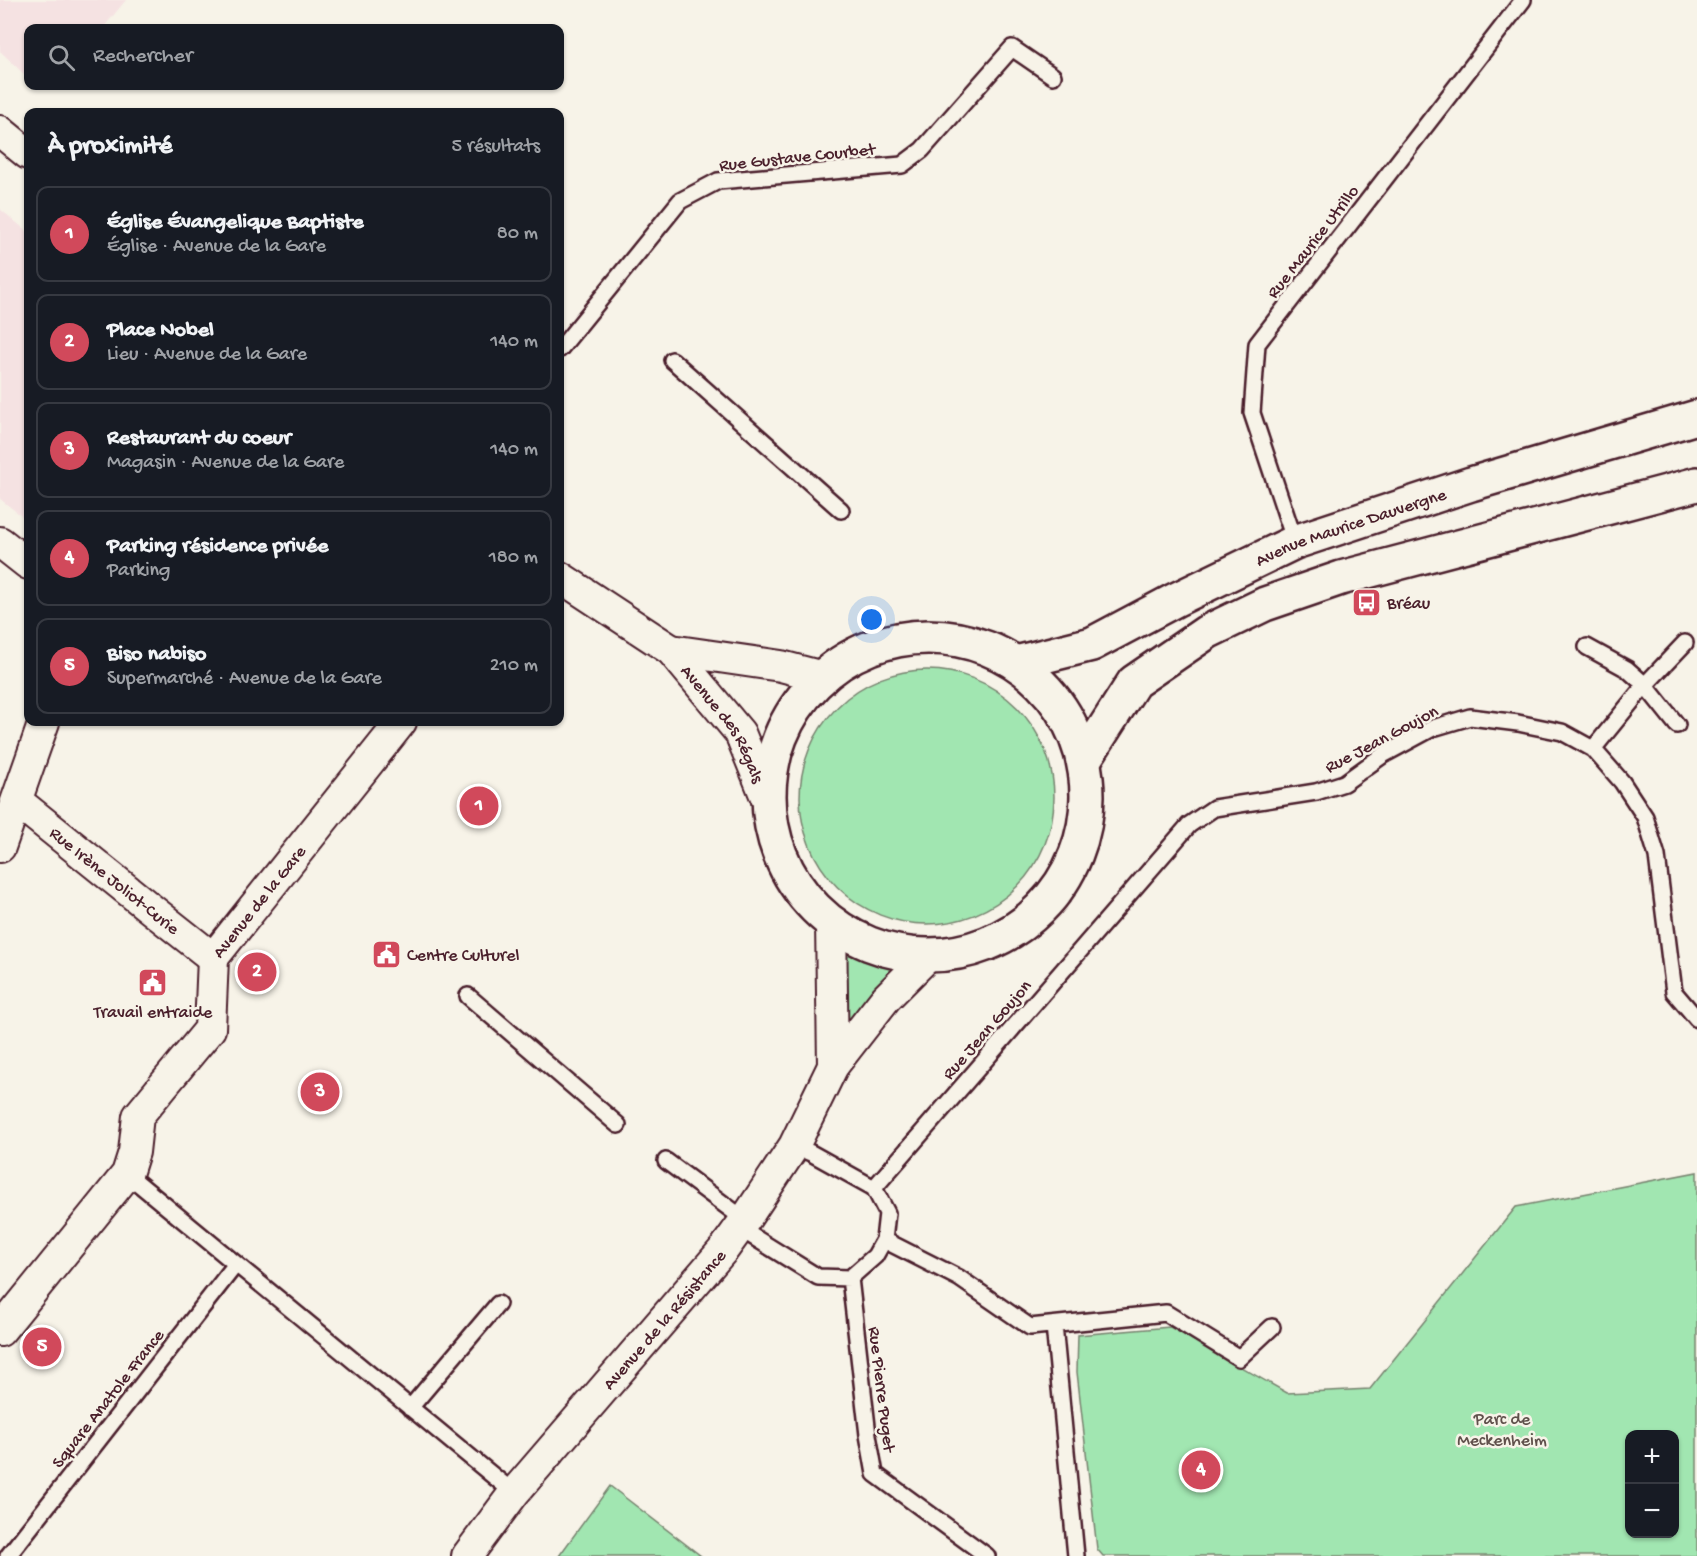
<!DOCTYPE html>
<html lang="fr">
<head>
<meta charset="utf-8">
<style>
	body { margin:0; font-family:"Gochi Hand",sans-serif; background:#20242c; color:#f1f3f6 }
	.controls { position:absolute; right:18px; bottom:18px; display:grid; overflow:hidden; border-radius:12px; box-shadow:0 2px 4px #0004 }
	.controls button { width:54px; height:54px; display:grid; place-items:center; padding:0; border:0; border-bottom:2px solid #363941; background:#171b24; color:#f1f3f6; font:30px sans-serif }
	.you { position:absolute; left:872px; top:620px; width:21px; height:21px; margin:-15px; border:4px solid #fff; border-radius:50%; background:#1a73e8; box-shadow:0 0 0 9px #1a73e833 }
	.badge { display:grid; place-items:center; width:39px; height:39px; border-radius:50%; background:#d1495b; color:#fff; font-size:20px; font-weight:700 }
	.pin { position:absolute; translate:-50% -50%; border:3px solid #fff; box-shadow:0 2px 6px #0006 }
	.list { margin:0; padding:0; list-style:none }
	h2 { display:flex; justify-content:space-between; align-items:center; height:78px; margin:0; padding:0 24px; font-size:26px }
	h2 small { font-size:20px; font-weight:400; color:#9ea1a6 }
	.list li { display:grid; grid-template-columns:39px 1fr auto; gap:18px; align-items:center; box-sizing:border-box; height:96px; margin:0 12px 12px; padding:0 12px; border:2px solid #363941; border-radius:12px }
	.list b { display:block; font-size:22px; white-space:nowrap }
	.list p { margin:0; font-size:20px; white-space:nowrap; color:#9ea1a6 }
	.list em { font-size:20px; font-style:normal; color:#9ea1a6 }
	.icon { flex:none; width:33px; height:33px; fill:none; stroke:currentColor; stroke-width:2; stroke-linecap:round; stroke-linejoin:round }
	.map { position:relative; flex:none; width:1697px; height:1556px; overflow:hidden }
	.search { position:absolute; background:#171b24; box-shadow:0 2px 4px #0004; left:24px; top:24px; width:540px; height:66px; display:flex; align-items:center; gap:15px; box-sizing:border-box; padding:0 21px; border-radius:12px; color:#9ea1a6; font-size:22px }
	.panel { position:absolute; background:#171b24; box-shadow:0 2px 4px #0004; left:24px; top:108px; width:540px; height:618px; border-radius:12px }
	.map>svg:first-child { display:block }
</style>
</head>
<body>
<div class="map">
<svg width="1697" height="1556" viewBox="0 0 1697 1556">
	<rect width="100%" height="100%" fill="#f7f3e8"/>
	<filter id="ink" filterUnits="userSpaceOnUse"><feTurbulence type="fractalNoise" baseFrequency=".0167" numOctaves="2"/><feDisplacementMap in="SourceGraphic" scale="12" xChannelSelector="R" yChannelSelector="G"/><feConvolveMatrix kernelMatrix="1 2 1 2 8 2 1 2 1" color-interpolation-filters="sRGB"/></filter>
	<g filter="url(#ink)">
		<path fill="#f5e2e2" d="M0 0H126L103 28H28V78L0 51Z
			M0 209 28 232V521L0 499Z"/>
		<path fill="#a1e6b1" stroke="#76826e" stroke-width="1.5" fill-rule="evenodd" d="M800 797a127 127 0 1 1 254 0a127 127 0 1 1-254 0Z
			M839 947 901 968 840 1043Z
			M1697 1172V1556H1103L1097 1549 1077 1372 1078 1335 1170 1327 1287 1393 1370 1389 1516 1207ZM1630 1434H1674V1534H1630Z
			M610 1486 701 1556H559Z"/>
		<g fill="none" stroke-linecap="round" stroke-linejoin="round">
			<defs>
				<path id="service" d="M560 349 680 201 718 181 902 165 922 150 1012 48 1053 76
					M672 360 841 510
					M1295 542 1252 413 1257 344 1523 0
					M1587 647 1627 669 1645 685 1677 725
					M1593 749 1645 685 1685 643
					M468 996 618 1125
					M666 1161 745 1220
					M127 1174 514 1493
					M874 1188 1189 825 1214 808 1316 792 1344 783 1383 755 1433 728 1470 717 1518 723 1562 732 1593 749 1622 782 1645 817 1657 856 1674 992 1697 1019
					M739 1228 818 1277 850 1278 875 1256 884 1240 887 1213 874 1188 811 1153 794 1146
					M884 1240 959 1278 1030 1327 1166 1313 1239 1358 1272 1327
					M850 1278 868 1435 875 1474 987 1556
					M1054 1325 1076 1556
					M410 1408 498 1304
					M8 1556 236 1264"/>
				<g id="minor">
					<path d="M0 131 28 154"/>
					<path d="M0 542 28 564"/>
					<path id="s1" d="M560 577 671 650 740 733 768 802"/>
					<path d="M671 650 781 666 823 677"/>
					<path id="s2" d="M17 801 151 909 213 958"/>
					<path d="M0 847 44 722"/>
					<path d="M831 922 833 1066"/>
					<path id="s3" d="M0 1331 127 1174 134 1152 138 1116 210 1029 213 958 401 722"/>
					<path id="s4" d="M467 1556 514 1493 724 1249 745 1220 794 1146 833 1066 886 998 927 957"/>
				</g>
				<g id="tertiary">
					<circle cx="928" cy="796" r="159"/>
					<path id="s5" d="M1016 663 1092 644 1175 600 1295 542 1471 484 1697 417"/>
					<path d="M1084 760 1134 682 1207 632 1265 604 1341 578 1697 484"/>
				</g>
			</defs>
			<use href="#service" stroke="#4a1f2b" stroke-width="20"/>
			<use href="#minor" stroke="#4a1f2b" stroke-width="34"/>
			<use href="#tertiary" stroke="#4a1f2b" stroke-width="38"/>
			<use href="#service" stroke="#f7f3e8" stroke-width="15"/>
			<use href="#minor" stroke="#f7f3e8" stroke-width="30"/>
			<use href="#tertiary" stroke="#f7f3e8" stroke-width="33"/>
		</g>
	</g>
	<defs>
		<symbol id="bus-square" viewBox="-11 -11 22 22"><rect x="-9" y="-9" width="18" height="18" rx="4" fill="#d1495b" stroke="#f7f3e8"/><path d="M-5-6H5V4H4V6H2V4H-2V6H-4V4H-5ZM-3.5-4V0h7V-4ZM-3.5 1.2v1.5H-2V1.2ZM2 1.2v1.5H3.5V1.2Z" fill="#fff"/></symbol>
		<symbol id="civic-square" viewBox="-11 -11 22 22"><rect x="-9" y="-9" width="18" height="18" rx="4" fill="#d1495b" stroke="#f7f3e8"/><path d="M-.6-6.5H3V-4.5H.6V-3L4-1V1h2V6H-6V1h2V-1L-.6-3ZM-1.2 2.5V6h2.4V2.5Z" fill="#fff"/></symbol>
	</defs>
	<g fill-rule="evenodd">
		<use href="#bus-square" x="1350" y="586" width="33" height="33"/>
		<use href="#civic-square" x="370" y="938" width="33" height="33"/>
		<use href="#civic-square" x="136" y="966" width="33" height="33"/>
	</g>
	<g text-anchor="middle" stroke-width="5" stroke-linejoin="round" paint-order="stroke">
		<g font-size="18" fill="#4a1f2b" stroke="#f7f3e8">
			<text transform="translate(797 156) rotate(-6)" y="6">Rue Gustave Courbet</text>
			<text transform="translate(1312 241) rotate(-52)" y="6">Rue Maurice Utrillo</text>
			<text dy="6" stroke="none"><textPath href="#s5" startOffset="363">Avenue Maurice Dauvergne</textPath></text>
			<text dy="6" stroke="none"><textPath href="#s1" startOffset="224">Avenue des Régals</textPath></text>
			<text transform="translate(1381 738) rotate(-28)" y="6">Rue Jean Goujon</text>
			<text dy="6" stroke="none"><textPath href="#s2" startOffset="126">Rue Irène Joliot-Curie</textPath></text>
			<text dy="6" stroke="none"><textPath href="#s3" startOffset="518">Avenue de la Gare</textPath></text>
			<text transform="translate(986 1029) rotate(-49)" y="6">Rue Jean Goujon</text>
			<text dy="6" stroke="none"><textPath href="#s4" startOffset="308">Avenue de la Résistance</textPath></text>
			<text transform="translate(883 1389) rotate(83)" y="6">Rue Pierre Puget</text>
			<text transform="translate(107 1398) rotate(-52)" y="6">Square Anatole France</text>
		</g>
		<g font-size="18" fill="#4a1f2b" stroke="#f7f3e8" text-anchor="start">
			<text x="1387" y="608">Bréau</text>
			<text x="407" y="960">Centre Culturel</text>
			<text x="153" y="1017" text-anchor="middle">Travail entraide</text>
		</g>
		<g font-size="18" fill="#60514c" stroke="#f7f3e8">
			<text x="1502" y="1424">Parc de<tspan x="1502" dy="21">Meckenheim</tspan></text>
		</g>
	</g>
</svg>
<div class="controls">
<button>+</button>
<button>−</button>
</div>
<div class="you"></div>
<div class="pin badge" style="left:479px;top:806px">1</div>
<div class="pin badge" style="left:257px;top:972px">2</div>
<div class="pin badge" style="left:320px;top:1092px">3</div>
<div class="pin badge" style="left:1201px;top:1470px">4</div>
<div class="pin badge" style="left:42px;top:1347px">5</div>
<div class="search"><svg class="icon" aria-label="search" viewBox="0 0 24 24"><circle cx="10" cy="10" r="6"/><path d="M15 15l6 6"/></svg>Rechercher</div>
<section class="panel">
<h2>À proximité<small>5 résultats</small></h2>
<ul class="list">
<li><span class="badge">1</span><div><b>Église Évangelique Baptiste</b><p>Église · Avenue de la Gare</p></div><em>80 m</em></li>
<li><span class="badge">2</span><div><b>Place Nobel</b><p>Lieu · Avenue de la Gare</p></div><em>140 m</em></li>
<li><span class="badge">3</span><div><b>Restaurant du coeur</b><p>Magasin · Avenue de la Gare</p></div><em>140 m</em></li>
<li><span class="badge">4</span><div><b>Parking résidence privée</b><p>Parking</p></div><em>180 m</em></li>
<li><span class="badge">5</span><div><b>Biso nabiso</b><p>Supermarché · Avenue de la Gare</p></div><em>210 m</em></li>
</ul>
</section>
</div>
</body>
</html>
